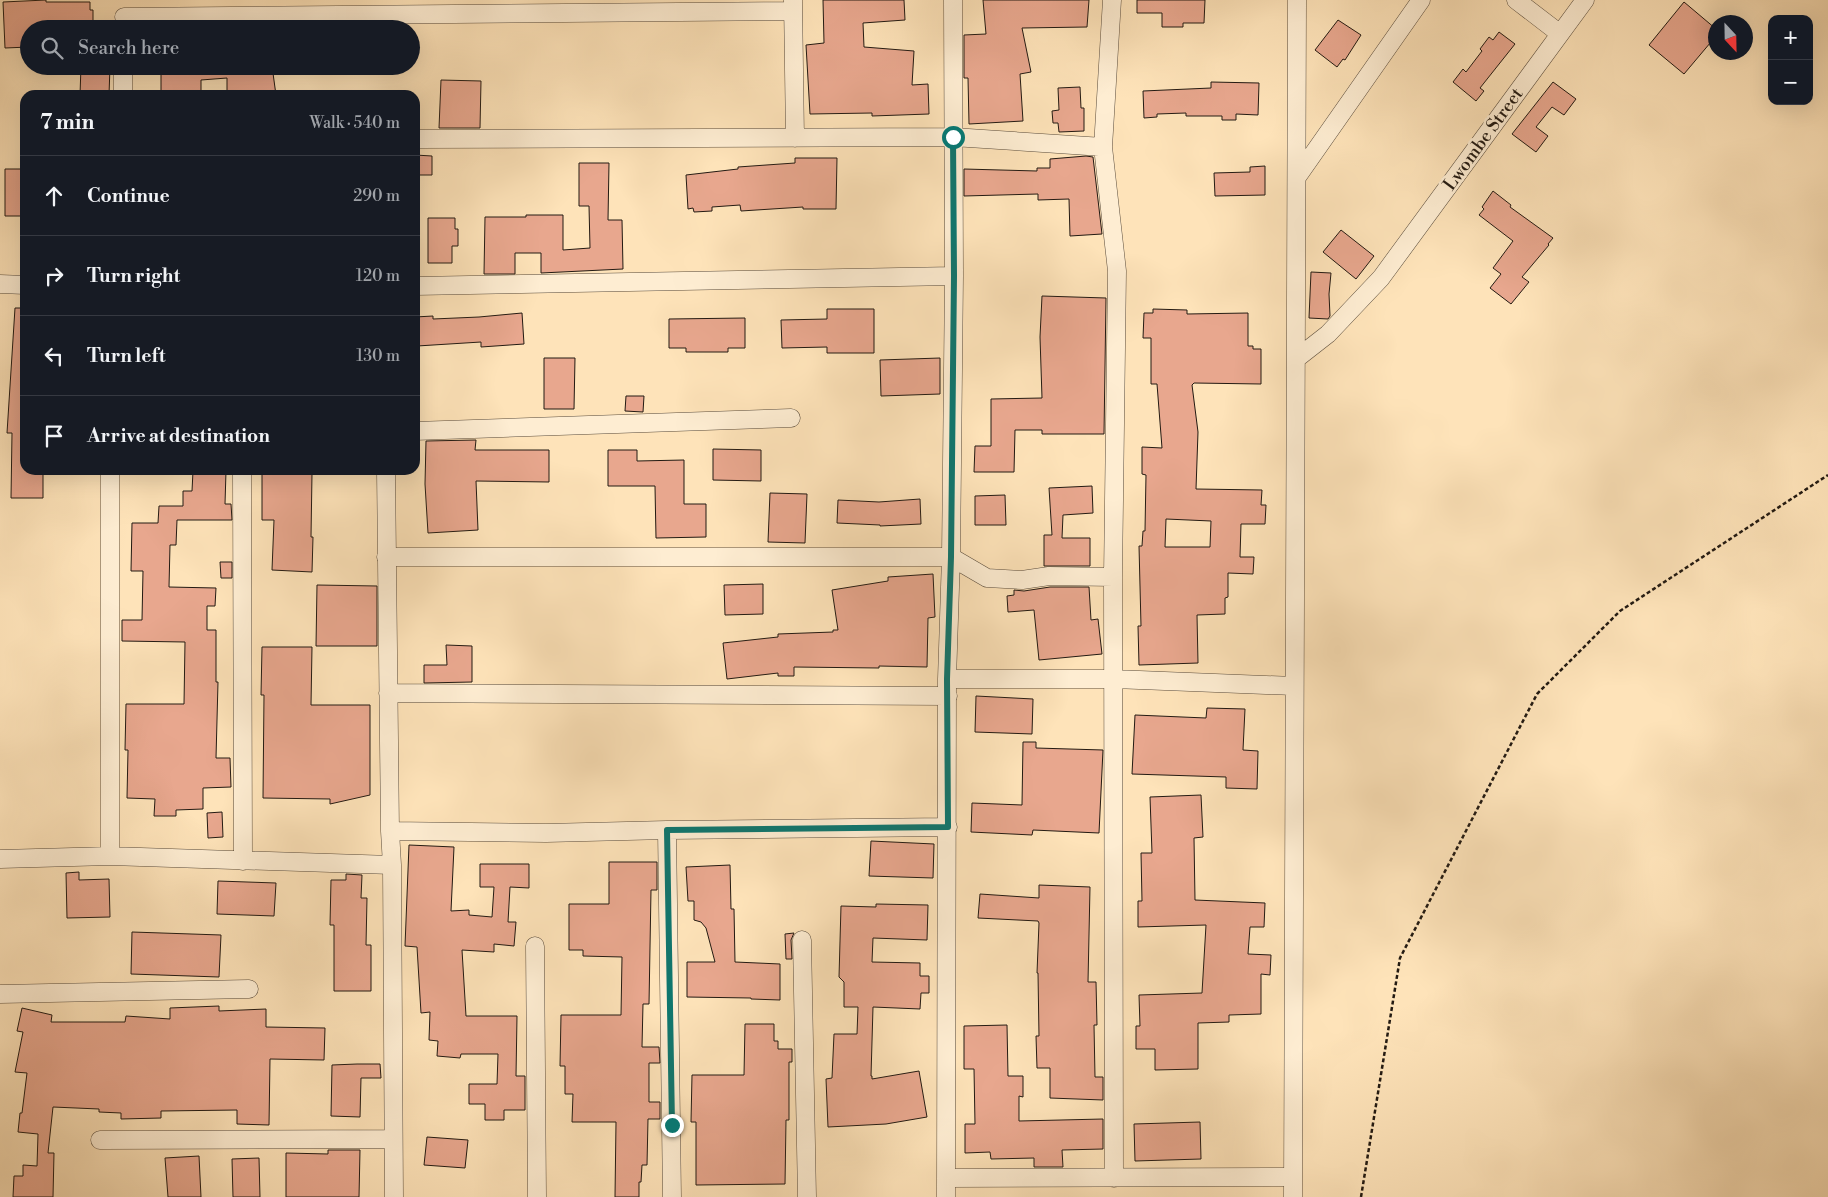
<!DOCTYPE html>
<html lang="en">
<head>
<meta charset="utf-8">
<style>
	body { margin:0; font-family:"Libre Bodoni",serif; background:#20242c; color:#f1f3f6 }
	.controls { position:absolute; right:15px; top:15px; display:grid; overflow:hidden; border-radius:10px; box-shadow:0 5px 20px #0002 }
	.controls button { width:45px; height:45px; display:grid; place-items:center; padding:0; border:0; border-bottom:1px solid #363941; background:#171b24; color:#f1f3f6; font:25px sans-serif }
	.compass { position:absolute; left:1708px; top:15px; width:45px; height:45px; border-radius:50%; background:#171b24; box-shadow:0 5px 20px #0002; rotate:158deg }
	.stop { position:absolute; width:15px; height:15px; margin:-11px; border:4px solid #0f766e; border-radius:50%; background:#fff }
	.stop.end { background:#0f766e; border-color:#fff; box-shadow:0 1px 5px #0008 }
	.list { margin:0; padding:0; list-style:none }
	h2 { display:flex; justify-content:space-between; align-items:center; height:65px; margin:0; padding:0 20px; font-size:21px }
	h2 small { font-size:16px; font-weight:400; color:#9ea1a6 }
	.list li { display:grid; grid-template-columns:32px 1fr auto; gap:15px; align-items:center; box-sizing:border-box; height:80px; padding:0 20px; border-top:1px solid #363941 }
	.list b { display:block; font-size:19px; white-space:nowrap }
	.list em { font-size:16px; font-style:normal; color:#9ea1a6 }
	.icon { flex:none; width:28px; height:28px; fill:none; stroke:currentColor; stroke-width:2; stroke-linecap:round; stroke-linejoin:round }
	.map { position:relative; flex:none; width:1828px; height:1197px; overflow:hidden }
	.search { position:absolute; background:#171b24; box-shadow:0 5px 20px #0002; left:20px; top:20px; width:400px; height:55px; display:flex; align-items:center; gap:12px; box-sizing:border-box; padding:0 18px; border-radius:28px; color:#9ea1a6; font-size:19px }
	.panel { position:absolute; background:#171b24; box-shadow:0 5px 20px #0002; left:20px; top:90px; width:400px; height:385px; border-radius:15px }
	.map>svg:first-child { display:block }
</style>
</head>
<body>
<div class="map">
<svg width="1828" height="1197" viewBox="0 0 1828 1197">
	<rect width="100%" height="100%" fill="#fee3b9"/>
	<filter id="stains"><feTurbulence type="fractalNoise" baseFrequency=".004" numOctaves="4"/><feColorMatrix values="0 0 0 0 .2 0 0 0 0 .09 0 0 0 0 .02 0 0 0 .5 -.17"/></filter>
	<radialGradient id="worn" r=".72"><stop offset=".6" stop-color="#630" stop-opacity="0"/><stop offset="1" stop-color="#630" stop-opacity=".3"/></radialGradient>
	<path fill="#e8a78e" stroke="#231a12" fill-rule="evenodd" d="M46 0V2H90V10H93V29H29V47L5 48 3 2Z
		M823 0H904L905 20 863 23 864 47 914 51 912 85 928 84 929 114 872 116V113L810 114 806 45 824 43Z
		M983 0H1089L1087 27 1022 28 1031 72 1020 74 1023 121 969 124 968 78H964V35L986 34Z
		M1137 0H1205L1204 23H1183V27H1162V13H1137Z
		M1684 2 1716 29V36L1684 74 1649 45Z
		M1338 20 1361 35 1345 60 1343 59 1337 67 1315 50Z
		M1499 32 1515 44 1480 88 1484 91 1476 101 1453 82 1463 69 1466 72 1482 51 1480 49 1489 37 1493 40Z
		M81 66H110L109 95H80Z
		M161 66H272L276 95H227V78L201 80V95H161Z
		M441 80 481 81 480 128H439Z
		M1211 82 1259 83 1258 115 1236 114V120H1222V116H1186V113L1157 114V117L1144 118 1143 91 1211 88Z
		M1553 82 1576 99 1564 115 1552 107 1536 127 1548 136 1536 152 1512 134Z
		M1080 87 1081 108H1084V131L1059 132 1058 123H1053L1052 111 1059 110 1058 88Z
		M415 155 432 156V175H415Z
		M1086 156 1093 157 1102 234 1070 236 1069 199 1038 200V194L964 196V169L1037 171V168H1050V159Z
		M795 158H837L836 209H803V207L741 211 740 205 712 207V211L694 212 693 208 688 209 686 175 738 169V167L795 163Z
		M579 163H609L608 220H622L623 269 541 273V253H515V274H484L485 217H526V215H563V250L590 248 589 206H579Z
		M1265 166V195L1215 196 1214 173 1250 172V167Z
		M5 169H25V216H5Z
		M1493 191 1511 205 1510 207 1553 238 1548 244 1549 245 1522 277 1529 282 1511 304 1490 288 1501 274 1493 268 1513 241 1479 215 1484 209 1482 207Z
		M428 218H455V229H458V246H452V263H428Z
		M1341 230 1374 256 1356 279 1323 252Z
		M1311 272 1331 273 1329 294 1330 316 1328 319 1309 318Z
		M1042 296 1106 298 1104 434H1042V430H1015L1014 472H974L975 446H991V399L1042 398 1040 337Z
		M15 308H25V470H43V498H11L12 433H7Z
		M827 309H874V353H827V347L782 348 781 320 827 319Z
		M1153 309 1187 310V314L1248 313V346H1253V349H1261V384L1194 383 1192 385 1198 432 1196 489 1262 490 1261 505H1266L1265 524H1241L1240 557H1254L1253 574 1228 573V597L1225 598V614L1197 615 1198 663 1139 665 1138 626H1141L1139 546H1142L1143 531H1145L1146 475 1142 474V447L1162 448 1157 384H1151V338H1143L1144 313H1153ZM1166 519 1211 521 1210 547H1165Z
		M522 313 524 344 481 347V342L417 346 415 317 433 316V319L479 317Z
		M745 318V348H728V352H686V348H669V319Z
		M544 358H575L574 409H544Z
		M940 358V394L881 396 880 360Z
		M626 396H644L643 412 625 411Z
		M476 440 475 450H549V482L476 481 478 530 428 533 425 484 426 441Z
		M713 449 761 450V481L713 480Z
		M608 450H637V461L684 460V504H706V537L656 538 655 486H608Z
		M193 471H226L225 504H231L232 520H177L176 545H170L169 587 216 588 215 606H207V630H216V682H218L216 758H230L231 787 203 788V809L176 810V816H154L155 799 127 798 128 750H125L126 704H184L185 642 122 641V620H142L143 571H131L132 523H158L159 506H183V491H192Z
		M262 472 312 473 311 537H313L312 572 272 570 274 520H262Z
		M1092 486 1093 513 1063 515 1062 538H1090V566H1044V535H1052L1049 488Z
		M770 493 807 494 805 543 768 542Z
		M1005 495 1006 525H975V496Z
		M920 499 921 524 880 526V525L837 523 838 500 879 502Z
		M220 562H232V578H221Z
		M933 574 935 617 928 618 927 667 879 666V668L794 667V676H778V673L727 679 723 643 778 637V634L833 632V630H838L832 590 888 581V577Z
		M763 584V614L725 615 724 585Z
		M317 585 377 586V646H316Z
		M1050 587H1089L1091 620 1098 619 1102 654 1039 660 1034 610 1008 612 1007 596 1014 595V590L1024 591Z
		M446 645 472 646V682L424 683V665H447Z
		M262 647H312L311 705H370V795L330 804V799L263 798 264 695H261Z
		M976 696 1033 699 1032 734 975 732Z
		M1207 708 1245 709 1243 750 1258 751 1257 789 1226 788V777L1132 774 1135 715 1206 718Z
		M1023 742H1036V748L1103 750 1099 833 1033 830 1032 835 971 832 972 803 1022 805Z
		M1201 795 1203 837 1194 838 1195 900 1265 903 1264 927H1250L1248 954 1271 955 1270 975 1261 974V1014L1229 1015V1022L1198 1023V1069L1155 1070V1049H1136V1026H1140L1139 995 1202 993 1206 925 1138 927V901H1142L1141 853H1152L1150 797Z
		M222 812 223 837 208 838 207 813Z
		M871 841 934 844 933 878 869 876Z
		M409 845 454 847 451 911 469 910V915L492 917 494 887H480V864H529V888L510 887 508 922H516L514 946 494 944V952L462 950 466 1016H517L516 1076H525V1110H504V1120H485V1104H469V1084H497L498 1054H461L460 1058 437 1056 438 1041 429 1040 430 1012 421 1013 417 947 405 946Z
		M609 862H657V890H651L649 1004H643L642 1047H659L660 1063H649V1102H660V1119H648L647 1165H642L641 1182H639V1197H615L616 1122H572L573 1094H565V1066H560L561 1015H621L622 957 583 956V950H569V904H609Z
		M730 865 731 909H734L735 962 780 964V1000L751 999V998L687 997V962H715L706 928 701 922 694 920V901H688L686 867Z
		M79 872V880L109 879 110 917 67 918 66 873Z
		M346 874 362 875 361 898H367L366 945H371V991H334V925H330L331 880H346Z
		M218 881 276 883 274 916 217 914Z
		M1039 885 1090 887 1088 982H1096L1097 1025H1094L1095 1077H1103V1100L1050 1098V1068H1037L1036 1036H1039L1038 973H1037L1039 923 1038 921 978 918 980 894 1039 898Z
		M876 904 928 905 927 940 873 938 872 962 920 963V976H929V993H921L920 1009 873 1007 871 1076H872V1079L919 1071 927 1117 886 1124 828 1127 826 1079 832 1078 834 1034H857L858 1007H844V982L839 977 841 906 876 907Z
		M132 932 221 935 219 977 131 974Z
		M794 933 791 940 792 959H786L785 934Z
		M219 1006V1011L266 1009V1027L325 1028 324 1060 270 1059 269 1125 237 1124V1110L161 1111V1118L121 1119V1113L99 1112V1109L53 1107 48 1153H54L53 1197H13L14 1176H23V1165L37 1166 38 1134 18 1132 20 1113H22L27 1073 15 1072 23 1032 17 1031 22 1008 52 1015 51 1022H125L126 1016 170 1019V1008Z
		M745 1024H774V1041H778V1049H792V1062H789V1120H786L785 1184 696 1185V1122H691L692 1075H744Z
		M1007 1025 1008 1076H1023V1097L1019 1096V1121L1103 1119V1149L1062 1150 1063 1167H1034V1158L991 1159 990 1152 965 1153V1124H975L974 1069H964V1026Z
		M357 1064H380L381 1078H361L360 1117 331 1116 332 1065Z
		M1200 1122 1201 1159 1135 1161 1134 1124Z
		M427 1137 468 1140 465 1168 424 1165Z
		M328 1150H360L359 1197H286V1153L328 1154Z
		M199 1156 201 1197H168L165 1158Z
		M259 1158 260 1197H233L232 1159Z"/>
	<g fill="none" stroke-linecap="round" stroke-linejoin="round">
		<defs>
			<path id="minor" d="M793 0 795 138
				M1112 0 1103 147 1117 271 1113 577 1114 1178
				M1516 0 1559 33
				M124 17 793 11
				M123 95V66
				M415 139 953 137 1103 147
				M1297 177 1421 0
				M0 284 25 285
				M415 286 954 276
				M1296 359 1328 334 1381 278 1585 0
				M415 431 791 418
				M110 470V856
				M242 470 243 861
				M386 470 390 831 392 865 394 1197
				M386 557H951L987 578 1022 580 1049 576 1113 577
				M947 679H1114L1294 686
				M388 693 948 696
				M667 830 672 1197
				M390 831 546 833 667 830 948 827
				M0 859 110 856 392 865
				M802 940 807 1197
				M535 946 537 1197
				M0 994 249 989
				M100 1140 393 1139
				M946 1178 1293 1177
				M946 1197 947 679 951 557 954 276 953 0
				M1293 1197 1297 0"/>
		</defs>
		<use href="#minor" stroke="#5a4c3c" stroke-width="19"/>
		<path stroke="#231a12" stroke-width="2.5" stroke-dasharray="4 2.5" stroke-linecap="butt" d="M1361 1197 1400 958 1537 694 1620 611 1828 475"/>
		<use href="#minor" stroke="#feedd2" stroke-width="18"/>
	</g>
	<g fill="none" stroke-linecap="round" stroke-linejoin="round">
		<path stroke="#0f766e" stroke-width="6" d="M672 1125 667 830 948 827 947 679 951 557 954 276 953 137"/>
	</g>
	<g text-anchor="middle" stroke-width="5" stroke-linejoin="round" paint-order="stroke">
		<g font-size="18" fill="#231a12" stroke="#feedd2">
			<text transform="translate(1483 139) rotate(-54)" y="6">Lwombe Street</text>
		</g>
	</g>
	<rect width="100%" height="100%" filter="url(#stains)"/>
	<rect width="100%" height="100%" fill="url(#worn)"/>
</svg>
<div class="controls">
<button>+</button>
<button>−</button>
</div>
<svg class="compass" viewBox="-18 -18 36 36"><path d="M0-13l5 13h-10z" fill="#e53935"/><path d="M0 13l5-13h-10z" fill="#9ea1a6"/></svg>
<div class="stop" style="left:953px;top:137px"></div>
<div class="stop end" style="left:672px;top:1125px"></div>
<div class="search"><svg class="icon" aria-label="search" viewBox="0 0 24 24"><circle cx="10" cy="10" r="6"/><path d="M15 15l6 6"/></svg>Search here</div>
<section class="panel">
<h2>7 min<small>Walk · 540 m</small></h2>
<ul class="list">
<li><svg class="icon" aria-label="ahead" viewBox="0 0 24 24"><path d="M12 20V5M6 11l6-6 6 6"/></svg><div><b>Continue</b></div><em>290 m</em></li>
<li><svg class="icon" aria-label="right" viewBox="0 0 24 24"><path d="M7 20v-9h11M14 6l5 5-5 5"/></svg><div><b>Turn right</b></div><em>120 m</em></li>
<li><svg class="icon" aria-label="left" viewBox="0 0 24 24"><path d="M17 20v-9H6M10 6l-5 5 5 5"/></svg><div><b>Turn left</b></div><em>130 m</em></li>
<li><svg class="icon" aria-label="arrive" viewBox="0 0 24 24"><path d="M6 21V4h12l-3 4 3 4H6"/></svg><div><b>Arrive at destination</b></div></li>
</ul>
</section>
</div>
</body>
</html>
